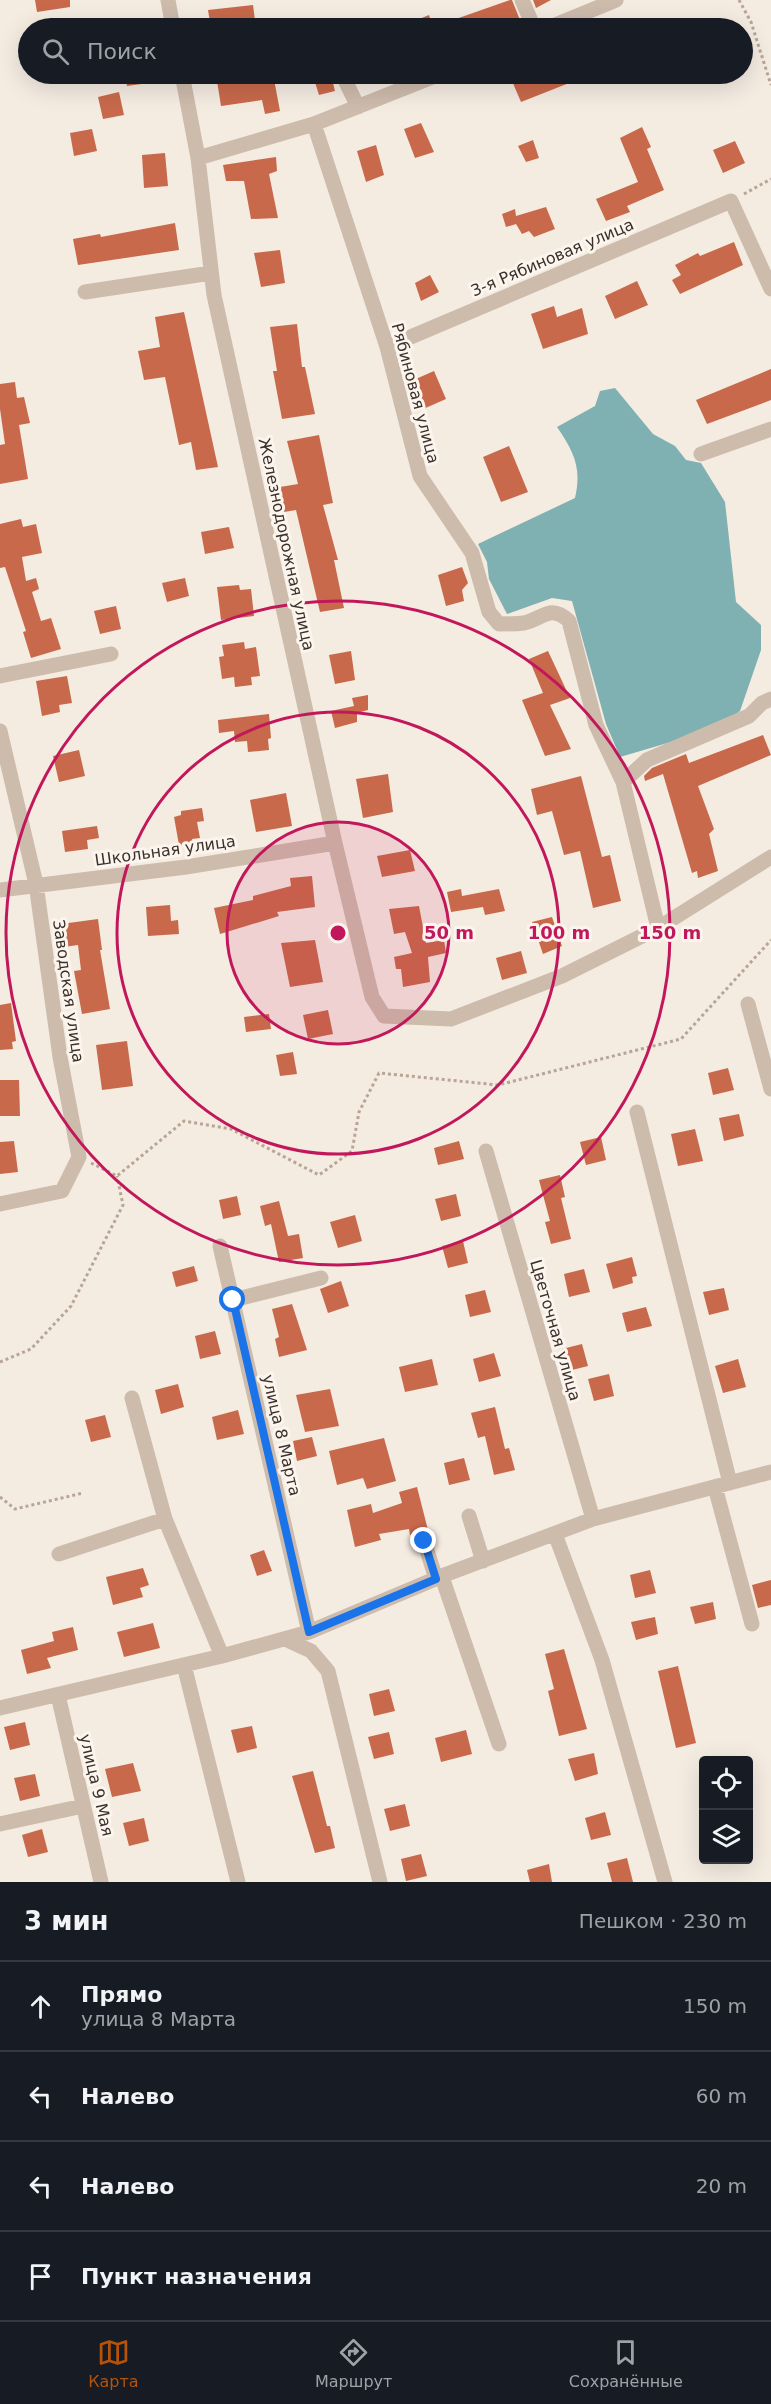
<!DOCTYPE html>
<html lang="ru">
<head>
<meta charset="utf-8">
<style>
	body { margin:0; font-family:"DejaVu Sans",sans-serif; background:#242831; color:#f1f3f6 }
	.controls { position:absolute; right:18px; bottom:18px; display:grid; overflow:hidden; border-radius:6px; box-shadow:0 6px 24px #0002 }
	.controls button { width:54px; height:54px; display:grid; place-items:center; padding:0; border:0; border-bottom:2px solid #363941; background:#171b24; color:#f1f3f6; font:30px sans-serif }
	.stop { position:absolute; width:18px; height:18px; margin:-14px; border:4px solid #1a73e8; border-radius:50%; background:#fff }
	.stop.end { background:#1a73e8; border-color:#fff; box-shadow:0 2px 6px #0008 }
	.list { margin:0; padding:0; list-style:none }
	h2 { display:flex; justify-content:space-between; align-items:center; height:78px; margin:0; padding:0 24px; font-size:26px }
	h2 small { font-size:20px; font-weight:400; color:#9ea1a6 }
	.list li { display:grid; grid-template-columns:39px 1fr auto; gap:18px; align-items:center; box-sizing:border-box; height:90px; padding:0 24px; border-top:2px solid #363941 }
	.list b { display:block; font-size:22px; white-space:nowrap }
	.list p { margin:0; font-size:20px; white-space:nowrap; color:#9ea1a6 }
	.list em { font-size:20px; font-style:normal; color:#9ea1a6 }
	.icon { flex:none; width:33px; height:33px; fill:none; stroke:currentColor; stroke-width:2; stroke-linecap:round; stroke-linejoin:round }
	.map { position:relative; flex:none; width:771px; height:1882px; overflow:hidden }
	.search { position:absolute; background:#171b24; box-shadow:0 6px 24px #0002; left:18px; right:18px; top:18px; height:66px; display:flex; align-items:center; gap:15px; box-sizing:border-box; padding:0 21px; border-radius:33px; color:#9ea1a6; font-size:22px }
	.sheet { height:438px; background:#171b24 }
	nav { display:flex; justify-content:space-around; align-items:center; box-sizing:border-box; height:84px; border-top:2px solid #363941; background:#171b24; font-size:16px; color:#9ea1a6 }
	nav a { display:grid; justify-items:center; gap:3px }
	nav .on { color:#b45309 }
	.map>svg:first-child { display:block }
</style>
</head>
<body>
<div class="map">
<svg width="771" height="1882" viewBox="0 0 771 1882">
	<rect width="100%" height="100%" fill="#f4ebe1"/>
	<path fill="#7fb0b2" d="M615 388 653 434 675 446 686 460 701 463 725 502 736 602 761 625V650L740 711 715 729 620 757 606 724 572 601 552 598 507 614 489 579 487 562 478 544 575 498C582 468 574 452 557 427L595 406 600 391Z"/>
	<path fill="#c8694b" d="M35 0H70V7L37 12Z
		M510 0H512L520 20 498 28H397L429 15 433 27Z
		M533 0H551L536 8Z
		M253 5 256 28H211L208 10Z
		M125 74H162L163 81 127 86Z
		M267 74H273L280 111 265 114 262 100 221 106 217 81Z
		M533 74H592L521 102 512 81Z
		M331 75 335 91 319 95 314 79Z
		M119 92 124 115 103 119 98 97Z
		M421 123 434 152 415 158 404 129Z
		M642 127 651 147 647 149 664 190 627 206 630 212 606 221 596 199 638 182 620 138Z
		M92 129 97 151 74 156 70 133Z
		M533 140 539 158 526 162 518 146Z
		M735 141 745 163 723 173 713 150Z
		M376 145 384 175 366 182 357 151Z
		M165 153 168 186 144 188 142 155Z
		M276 157 277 171 269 174 278 218 251 219 244 181H226L223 165Z
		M546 207 555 229 534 237 529 231 522 234 516 224 506 227 502 214 515 209 516 216Z
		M175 223 179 250 78 265 73 239 100 234 101 237Z
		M734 242 743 265 680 294 672 280 681 275 675 265 698 253 700 256Z
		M280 250 285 283 261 287 254 253Z
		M430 275 439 292 421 301 415 283Z
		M637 281 648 305 615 319 605 296Z
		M554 306 557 317 582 308 588 334 543 349 531 314Z
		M184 312 218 467 196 470 191 442 179 445 165 377 144 380 138 351 160 347 155 317Z
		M297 324 302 367H305L315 414 282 419 273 371H277L270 327Z
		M771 369V400L707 424 696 400Z
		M434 371 446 399 421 410 409 382Z
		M15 382 17 398 24 397 30 423 19 425 28 479 0 484V445L5 444 0 409V384Z
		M319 435 333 503 323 505 338 560H334L344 608 320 612 296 510 284 512 280 487 298 484 287 441Z
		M509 446 528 492 501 502 483 457Z
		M21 519 23 527 36 524 42 553 22 557 26 581 36 578 39 589 32 592 41 621 51 618 61 649 31 658 23 632 26 631 5 567 0 568V524Z
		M229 527 234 548 205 554 201 532Z
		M462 567 468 583 462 590 464 601 446 606 438 575Z
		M185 578 189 596 167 602 162 583Z
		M239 585 240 590 251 589 254 616 221 620 217 587Z
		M116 606 121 629 100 634 94 611Z
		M244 642 245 649 256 647 260 676 251 677 252 685 235 687 234 677 222 679 219 657 224 656 222 645Z
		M351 651 355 680 335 684 329 655Z
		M548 651 570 698 550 705 571 749 545 756 522 700 543 693 529 659Z
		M67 676 72 703 59 705 60 712 42 716 36 681Z
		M368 695V710L357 713V722L335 728 331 711 354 706 352 698Z
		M269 714 271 738 268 739 269 750 248 752 247 741 235 742 234 731 219 733 218 720Z
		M763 735 771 755 698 786 714 829 709 834 718 871 698 878 697 871 692 873 663 774 645 781 644 776 652 768 686 754 689 763Z
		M79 750 85 776 59 782 53 756Z
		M388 774 393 812 363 818 356 779Z
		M581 776 602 857 610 855 621 901 593 908 580 851 564 855 552 811 537 815 531 789Z
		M286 793 292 826 256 832 250 800Z
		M202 808 204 821 197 822 200 838 192 839 193 843 179 845 174 817 181 815V811Z
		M97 826 99 838 87 840 88 849 65 852 62 831Z
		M410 850 415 871 382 877 377 856Z
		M312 876 315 907 277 912 279 916 220 934 214 908 253 900V896L291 886 290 878Z
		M461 889 462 896 499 889 505 911 485 915 483 907 451 912 447 892Z
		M170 905 171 921 178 920 179 934 148 936 146 907Z
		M419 906 426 943 444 940 446 953 428 957 430 982 403 987 401 969H396L394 957 412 953 405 932 394 934 389 909Z
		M552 917 562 946 543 954 532 922Z
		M98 919 102 950H100L110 1009 82 1014 74 971 81 970 78 945 64 947 61 924Z
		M315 940 323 982 290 987 281 943Z
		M521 951 527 973 502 980 496 958Z
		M11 1003 16 1041 12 1042 13 1049 0 1050V1005Z
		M328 1010 333 1034 308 1039 303 1015Z
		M269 1014 271 1029 246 1032 244 1017Z
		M127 1041 133 1086 102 1090 96 1045Z
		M293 1052 297 1074 280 1076 276 1055Z
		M728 1068 734 1090 713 1095 708 1073Z
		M0 1080H19L20 1116H0Z
		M739 1114 744 1136 724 1141 719 1118Z
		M695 1129 703 1161 678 1166 671 1134Z
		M601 1137 606 1160 586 1165 580 1142Z
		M14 1141 18 1172 0 1174V1142Z
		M459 1141 464 1159 438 1165 434 1148Z
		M560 1175 565 1197 561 1198 571 1239 551 1244 545 1222 550 1221 539 1180Z
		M456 1194 461 1216 441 1221 435 1199Z
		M237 1196 241 1215 223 1219 219 1200Z
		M279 1201 288 1236 299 1234 303 1258 279 1262 271 1224 265 1226 260 1206Z
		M355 1215 362 1241 338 1248 330 1222Z
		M463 1241 468 1263 448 1268 442 1246Z
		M632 1257 637 1276 632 1277 633 1283 613 1289 606 1264Z
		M194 1266 198 1281 176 1287 172 1272Z
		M584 1269 590 1292 569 1297 564 1274Z
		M341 1281 349 1306 328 1313 320 1289Z
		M724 1288 729 1310 709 1315 703 1292Z
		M485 1290 491 1312 470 1317 465 1295Z
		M292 1304 307 1350 279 1357 275 1339 279 1337 272 1309Z
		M646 1307 652 1326 627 1332 622 1313Z
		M215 1331 221 1354 200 1359 195 1336Z
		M582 1344 588 1366 568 1371 562 1349Z
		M494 1353 501 1376 479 1382 473 1359Z
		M432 1359 438 1385 405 1392 399 1367Z
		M738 1359 746 1387 723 1393 715 1366Z
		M609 1374 614 1396 594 1401 588 1379Z
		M178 1384 184 1407 161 1414 155 1390Z
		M330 1389 339 1426 305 1432 296 1395Z
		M495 1407 505 1449 509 1448 515 1470 494 1475 485 1436 478 1438 471 1413Z
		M238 1410 244 1434 217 1440 212 1417Z
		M105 1415 111 1437 91 1442 85 1420Z
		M312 1437 317 1456 297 1461 293 1441Z
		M384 1438 396 1481 367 1489 363 1478 337 1485 329 1451Z
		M464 1458 470 1480 449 1485 444 1463Z
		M417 1487 428 1530 410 1535 409 1529 379 1534 381 1540 355 1547 347 1510 371 1504 373 1513 402 1503 399 1492Z
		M264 1550 272 1571 257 1576 250 1555Z
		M143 1568 149 1585 140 1588 143 1597 113 1605 106 1577Z
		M650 1570 656 1593 635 1598 630 1575Z
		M771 1580V1605L758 1608 752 1585Z
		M713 1602 716 1619 695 1624 690 1607Z
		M655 1617 658 1634 636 1640 631 1622Z
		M153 1623 160 1648 124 1657 117 1632Z
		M73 1627 78 1650 47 1658 51 1668 27 1674 21 1650 54 1641 52 1632Z
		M564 1649 587 1729 559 1736 548 1691 554 1689 545 1654Z
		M678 1666 696 1743 676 1748 658 1671Z
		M389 1689 395 1711 374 1716 369 1694Z
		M25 1722 30 1745 10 1750 4 1727Z
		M252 1726 257 1748 237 1753 231 1730Z
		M466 1730 472 1754 441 1762 435 1738Z
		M389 1732 394 1754 374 1759 368 1737Z
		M594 1753 598 1774 575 1781 568 1759Z
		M133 1763 141 1791 112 1797 105 1769Z
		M313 1771 327 1826H330L335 1848 315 1853 292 1776Z
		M35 1774 40 1796 20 1801 14 1778Z
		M405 1804 410 1826 390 1831 384 1809Z
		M605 1812 611 1835 591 1840 585 1818Z
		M144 1818 149 1841 129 1846 123 1823Z
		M42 1829 48 1852 28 1857 22 1835Z
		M421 1854 427 1876 406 1881 401 1859Z
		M627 1858 633 1882H612L607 1863Z
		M549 1864 552 1882H530L527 1870Z"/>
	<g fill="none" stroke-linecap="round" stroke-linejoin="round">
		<path stroke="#b9a596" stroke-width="3" stroke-dasharray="3 3" stroke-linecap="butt" d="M739 0 751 22 771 85
			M744 194 771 179
			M91 1163 117 1176 184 1121 231 1129 319 1175 352 1151 359 1112 379 1073 498 1085 681 1039 771 940
			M0 1362 31 1349 71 1306 123 1205 117 1176
			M0 1497 15 1509 83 1493"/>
		<path stroke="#cdbbac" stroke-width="15" d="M168 0 173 28
			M522 0 534 28
			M548 28 616 0
			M182 74 198 158 214 295 335 843 372 997 384 1016 451 1019 562 976 658 928 771 857
			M342 74 358 107
			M314 124 387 347 420 476 472 553 489 612 499 624C507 624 516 624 524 623 544 618 550 604 569 621L596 725 623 782 658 928
			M198 158 314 124 440 74
			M85 292 211 273
			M387 347 731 201 771 289
			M701 454 771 429
			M0 676 111 654
			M0 731 36 884 60 1057 79 1157 62 1191 0 1204
			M623 782 647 760 749 716 762 703 771 699
			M0 890 186 867 335 843
			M748 1004 771 1089
			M637 1112 730 1483
			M486 1151 593 1519
			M220 1246 309 1632
			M233 1300 321 1278
			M132 1398 165 1519 222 1656
			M715 1487 752 1624
			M469 1516 483 1561
			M555 1534 602 1660 665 1882
			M424 1541 436 1579
			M59 1554 165 1519
			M442 1577 499 1744
			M285 1639 311 1651 328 1671 380 1882
			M184 1665 238 1882
			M58 1695 101 1882
			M0 1708 222 1656 309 1632 447 1574 593 1519 771 1472
			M0 1824 83 1806"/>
	</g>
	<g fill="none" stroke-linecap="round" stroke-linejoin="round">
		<path stroke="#1a73e8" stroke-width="8" d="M233 1300 309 1632 436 1579 424 1541"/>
	</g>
	<circle cx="338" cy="933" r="111" fill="#c2185b" fill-opacity=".12"/>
	<g fill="none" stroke="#c2185b" stroke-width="3">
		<circle cx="338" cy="933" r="111"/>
		<circle cx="338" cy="933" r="221"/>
		<circle cx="338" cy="933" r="332"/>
	</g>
	<g text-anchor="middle" stroke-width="6" stroke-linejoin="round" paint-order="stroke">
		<g font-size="16" fill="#3b302b" stroke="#fbf5ee">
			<text transform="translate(552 257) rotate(-23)" y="6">3-я Рябиновая улица</text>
			<text transform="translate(416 393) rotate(75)" y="6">Рябиновая улица</text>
			<text transform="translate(287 544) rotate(78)" y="6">Железнодорожная улица</text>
			<text transform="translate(165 850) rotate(-8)" y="6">Школьная улица</text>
			<text transform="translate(69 991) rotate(82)" y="6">Заводская улица</text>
			<text transform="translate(556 1330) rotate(74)" y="6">Цветочная улица</text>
			<text transform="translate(282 1435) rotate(77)" y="6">улица 8 Марта</text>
			<text transform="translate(97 1785) rotate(77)" y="6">улица 9 Мая</text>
		</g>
	</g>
	<circle cx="338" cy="933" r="9" fill="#c2185b" stroke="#fbf5ee" stroke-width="3"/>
	<g font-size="18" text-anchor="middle" font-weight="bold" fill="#c2185b" stroke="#fbf5ee" stroke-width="6" stroke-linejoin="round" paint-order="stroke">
		<text x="449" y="939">50 m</text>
		<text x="559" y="939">100 m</text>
		<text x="670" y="939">150 m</text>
	</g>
</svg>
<div class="controls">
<button><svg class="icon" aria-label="locate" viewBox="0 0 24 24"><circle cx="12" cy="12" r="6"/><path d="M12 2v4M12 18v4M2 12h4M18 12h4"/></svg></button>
<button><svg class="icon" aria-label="layers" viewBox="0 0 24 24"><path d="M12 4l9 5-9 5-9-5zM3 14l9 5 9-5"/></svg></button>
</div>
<div class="stop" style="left:233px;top:1300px"></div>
<div class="stop end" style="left:424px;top:1541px"></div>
<div class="search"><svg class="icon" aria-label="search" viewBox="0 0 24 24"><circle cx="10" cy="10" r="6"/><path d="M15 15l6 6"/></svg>Поиск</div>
</div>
<section class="sheet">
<h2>3 мин<small>Пешком · 230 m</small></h2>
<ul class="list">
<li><svg class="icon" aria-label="ahead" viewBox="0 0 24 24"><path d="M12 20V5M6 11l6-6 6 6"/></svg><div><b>Прямо</b><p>улица 8 Марта</p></div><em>150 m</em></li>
<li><svg class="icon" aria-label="left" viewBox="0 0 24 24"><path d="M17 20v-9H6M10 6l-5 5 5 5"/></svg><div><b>Налево</b></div><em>60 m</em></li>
<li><svg class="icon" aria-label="left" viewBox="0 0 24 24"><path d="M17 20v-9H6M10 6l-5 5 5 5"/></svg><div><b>Налево</b></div><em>20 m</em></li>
<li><svg class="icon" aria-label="arrive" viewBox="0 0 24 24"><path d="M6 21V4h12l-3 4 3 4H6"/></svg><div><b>Пункт назначения</b></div></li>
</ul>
</section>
<nav>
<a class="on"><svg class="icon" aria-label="map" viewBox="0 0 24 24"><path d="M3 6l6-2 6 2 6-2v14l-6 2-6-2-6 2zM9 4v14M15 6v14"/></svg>Карта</a>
<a><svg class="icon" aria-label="directions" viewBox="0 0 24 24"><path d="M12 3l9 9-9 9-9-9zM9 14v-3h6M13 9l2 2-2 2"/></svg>Маршрут</a>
<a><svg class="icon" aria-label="saved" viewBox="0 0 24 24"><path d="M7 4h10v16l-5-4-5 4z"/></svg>Сохранённые</a>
</nav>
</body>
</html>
